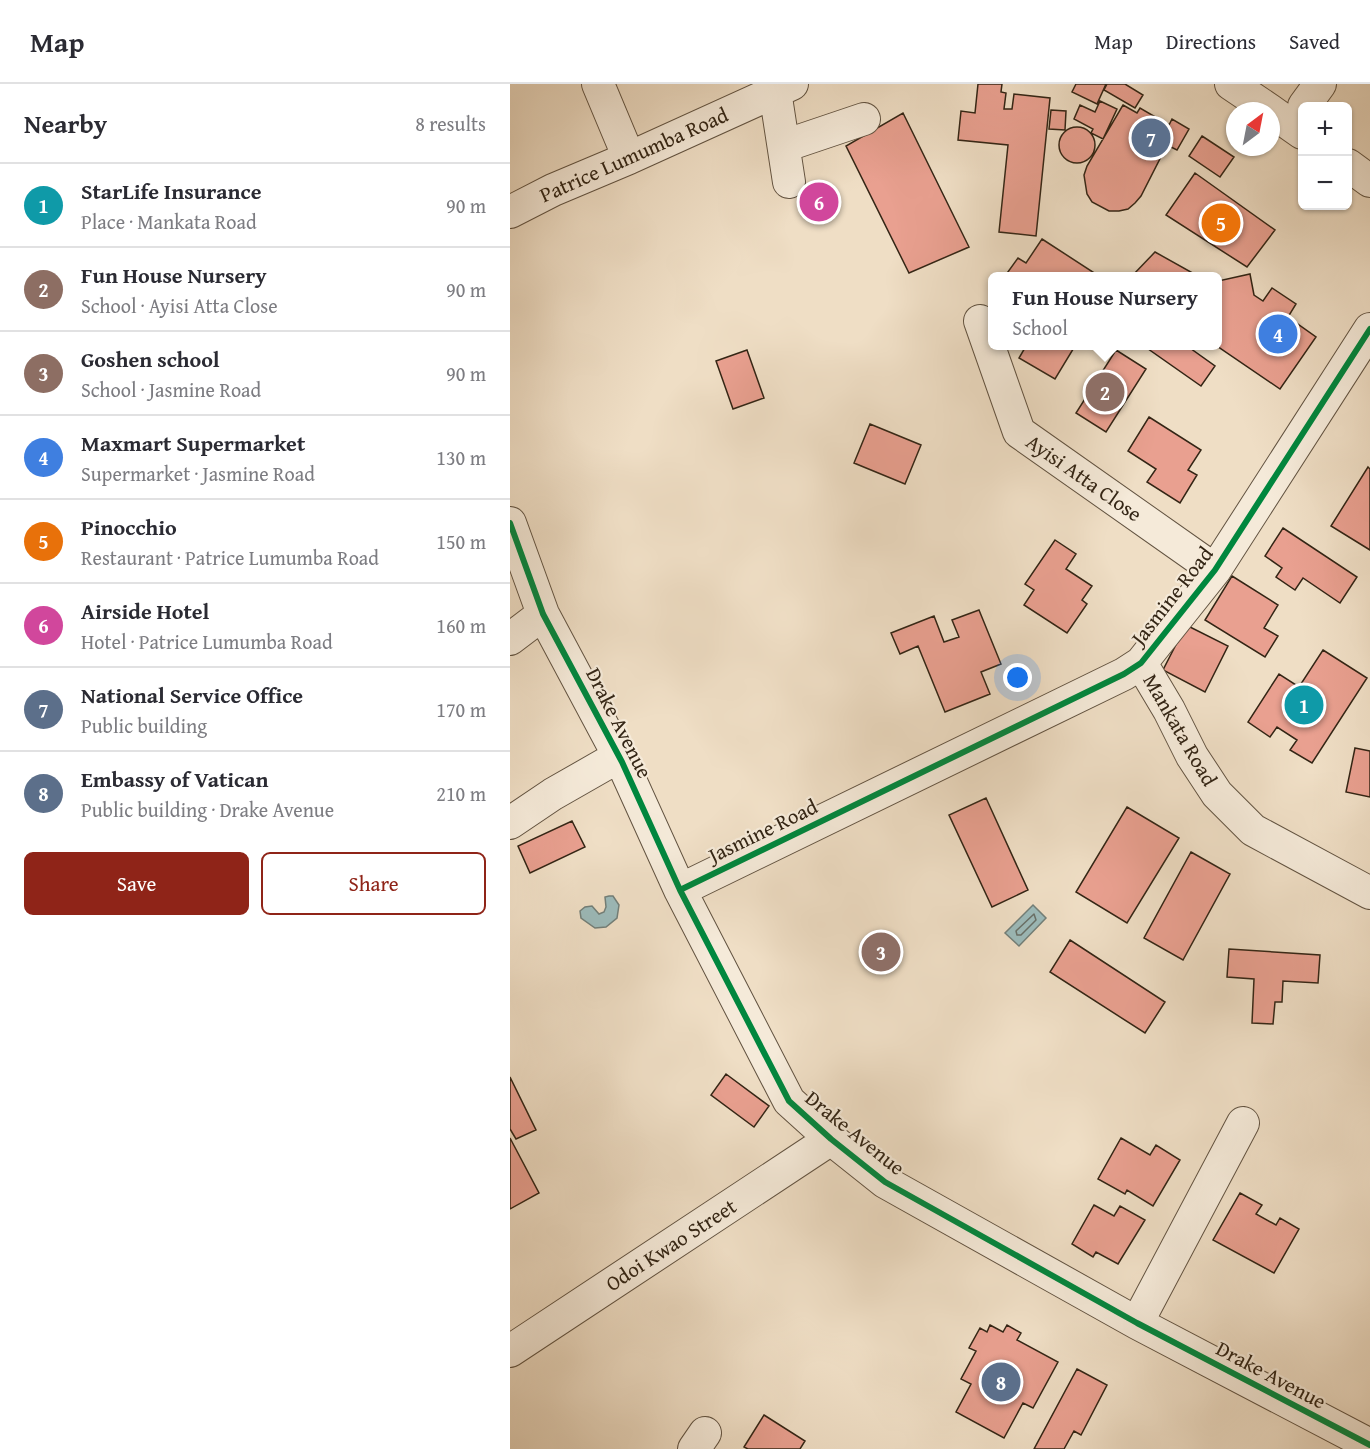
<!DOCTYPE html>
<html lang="en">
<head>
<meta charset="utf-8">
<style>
	body { margin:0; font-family:"Gentium Book Plus",serif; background:#f7f7f7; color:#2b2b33 }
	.controls { position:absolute; right:18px; top:18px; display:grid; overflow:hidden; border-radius:9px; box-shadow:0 2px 4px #0004 }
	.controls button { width:54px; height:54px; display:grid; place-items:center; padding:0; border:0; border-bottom:2px solid #e1e1e2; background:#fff; color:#2b2b33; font:30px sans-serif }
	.compass { position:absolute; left:716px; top:18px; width:54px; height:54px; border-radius:50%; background:#fff; box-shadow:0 2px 4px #0004; rotate:32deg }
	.you { position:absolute; left:508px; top:594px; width:21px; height:21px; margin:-15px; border:4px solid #fff; border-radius:50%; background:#1a73e8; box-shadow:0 0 0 9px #1a73e833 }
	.badge { display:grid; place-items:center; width:39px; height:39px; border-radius:50%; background:#8f2418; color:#fff; font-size:20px; font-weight:700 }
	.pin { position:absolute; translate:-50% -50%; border:3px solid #fff; box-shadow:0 2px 6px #0006 }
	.popup { position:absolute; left:478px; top:188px; width:234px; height:78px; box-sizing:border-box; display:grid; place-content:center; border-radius:9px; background:#fff; filter:drop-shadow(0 2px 4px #0005); font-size:20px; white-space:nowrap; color:#7c7c81 }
	.popup b { font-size:22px; color:#2b2b33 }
	.popup::after { content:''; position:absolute; left:50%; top:100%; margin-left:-12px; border:12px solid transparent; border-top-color:#fff }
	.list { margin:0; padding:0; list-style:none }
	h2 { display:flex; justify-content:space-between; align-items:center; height:78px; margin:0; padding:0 24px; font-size:26px }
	h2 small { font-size:20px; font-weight:400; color:#7c7c81 }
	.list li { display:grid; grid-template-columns:39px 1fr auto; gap:18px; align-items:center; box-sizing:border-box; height:84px; padding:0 24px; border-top:2px solid #e1e1e2 }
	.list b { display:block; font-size:22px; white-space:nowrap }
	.list p { margin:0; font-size:20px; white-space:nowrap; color:#7c7c81 }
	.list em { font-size:20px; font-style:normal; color:#7c7c81 }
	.actions { display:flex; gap:12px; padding:18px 24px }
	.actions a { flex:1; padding:14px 0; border:2px solid #8f2418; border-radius:9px; text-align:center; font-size:21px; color:#8f2418 }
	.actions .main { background:#8f2418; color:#fff }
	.map { position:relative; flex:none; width:860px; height:1365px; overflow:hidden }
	header { display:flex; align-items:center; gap:36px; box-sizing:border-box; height:84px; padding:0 30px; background:#fff; border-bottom:2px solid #e1e1e2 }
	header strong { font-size:28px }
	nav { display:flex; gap:33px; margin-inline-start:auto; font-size:21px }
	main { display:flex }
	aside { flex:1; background:#fff }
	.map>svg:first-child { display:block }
</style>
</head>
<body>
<header>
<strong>Map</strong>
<nav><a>Map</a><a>Directions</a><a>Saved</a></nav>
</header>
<main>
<aside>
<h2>Nearby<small>8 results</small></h2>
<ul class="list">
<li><span class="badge" style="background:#0f9aa8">1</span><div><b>StarLife Insurance</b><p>Place · Mankata Road</p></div><em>90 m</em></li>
<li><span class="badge" style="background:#8d6e63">2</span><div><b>Fun House Nursery</b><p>School · Ayisi Atta Close</p></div><em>90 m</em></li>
<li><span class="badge" style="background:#8d6e63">3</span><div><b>Goshen school</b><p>School · Jasmine Road</p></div><em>90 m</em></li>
<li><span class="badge" style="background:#3f7fe0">4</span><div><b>Maxmart Supermarket</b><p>Supermarket · Jasmine Road</p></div><em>130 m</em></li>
<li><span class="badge" style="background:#e8710a">5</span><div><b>Pinocchio</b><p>Restaurant · Patrice Lumumba Road</p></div><em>150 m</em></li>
<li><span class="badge" style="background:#d1479c">6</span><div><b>Airside Hotel</b><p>Hotel · Patrice Lumumba Road</p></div><em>160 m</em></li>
<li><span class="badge" style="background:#5c6f8a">7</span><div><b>National Service Office</b><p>Public building</p></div><em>170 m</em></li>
<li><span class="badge" style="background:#5c6f8a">8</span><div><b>Embassy of Vatican</b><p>Public building · Drake Avenue</p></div><em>210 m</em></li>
</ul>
<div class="actions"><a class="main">Save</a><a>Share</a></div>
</aside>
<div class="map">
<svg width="860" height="1365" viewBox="0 0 860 1365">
	<rect width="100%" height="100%" fill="#efdec5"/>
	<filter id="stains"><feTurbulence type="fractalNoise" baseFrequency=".00333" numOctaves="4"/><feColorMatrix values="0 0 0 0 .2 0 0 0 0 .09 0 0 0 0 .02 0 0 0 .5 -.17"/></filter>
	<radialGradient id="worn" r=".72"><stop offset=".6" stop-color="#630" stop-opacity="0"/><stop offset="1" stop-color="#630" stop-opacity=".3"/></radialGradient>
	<path fill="#9cbbbb" stroke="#727f79" stroke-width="1.5" d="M99 812H103L109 821 107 834 96 843 85 844 71 834 70 827 75 823 82 822 89 830 94 828 96 823 95 813Z
		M523 821 536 834 509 862 495 849Z"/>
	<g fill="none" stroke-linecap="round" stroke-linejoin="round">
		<path stroke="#687068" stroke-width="1.5" d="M524 830 526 836 511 851H507L506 847Z"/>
	</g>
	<path fill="#e9a090" stroke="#332515" stroke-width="1.5" d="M468 0H492L491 8 496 9 494 25H502L504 10 540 14 526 152 489 148 498 61 448 56 451 27 465 29Z
		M566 0H596L587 20 562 8Z
		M597 0H615L633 11 625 24 594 6Z
		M590 17 607 25 593 55 581 49 583 45 564 35 570 21 585 28Z
		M613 21 627 29 630 24 659 41 662 35 679 45 667 66 657 61 631 112 625 119 618 125 609 127H599L582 118 577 110 574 91 577 82Z
		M541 26 556 27 555 46 539 45Z
		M393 29 459 163 399 189 336 62Z
		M549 61a18 18 0 1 1 36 0a18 18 0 1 1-36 0Z
		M692 52 724 73 710 93 679 72Z
		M685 89 765 146 737 183 656 131Z
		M532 155 589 192H495L508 174 516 179Z
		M645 168 688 192H622Z
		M740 190 744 211 753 217 762 204 786 220 778 233 806 253 770 305 707 262 708 197Z
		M516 262H565L545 295 509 274Z
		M634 262H677L705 282 691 302Z
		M237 266 254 314 223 325 206 277Z
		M606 266 636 285 596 348 566 329Z
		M639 333 691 366 678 386 687 391 670 419 637 398 646 385 618 367Z
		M360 340 411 361 395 400 344 379Z
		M858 383 860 385V466L821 442Z
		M773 444 847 493 830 519 793 494 785 506 766 493 772 484 755 472Z
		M545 456 566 470 556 485 582 502 572 516 577 520 557 549 514 521 524 506 515 500Z
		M722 492 768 521 754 544 768 552 755 573 695 536Z
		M469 526 491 580 471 588 480 610 435 628 408 562 390 570 381 549 424 532 434 558 449 553 442 536Z
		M676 541 718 562 695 608 653 586Z
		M813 566 857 594 802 679 780 666 787 656 767 643 760 653 738 638 769 590 789 603Z
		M845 664 860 667V713L836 708Z
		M476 714 518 806 482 823 439 731Z
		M617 723 669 754 617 839 566 808Z
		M62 737 75 763 20 789 8 762Z
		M681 768 720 790 673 876 634 854Z
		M560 856 655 918 635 949 540 888Z
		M719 865 810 871 808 899 773 897 772 918H765L763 940 742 939 744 895 717 893Z
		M216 990 259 1022 244 1043 201 1011Z
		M0 993 26 1046 6 1055 0 1045Z
		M0 1054 29 1109 0 1125Z
		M611 1054 640 1071 646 1061 670 1076 643 1122 617 1106 615 1110 588 1095Z
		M730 1109 752 1121 746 1130 766 1141 770 1134 789 1145 764 1189 703 1156Z
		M584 1121 604 1132 610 1122 635 1136 608 1180 586 1168 583 1173 562 1160Z
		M480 1241 493 1248 497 1241 511 1249 507 1256 548 1278 523 1324 513 1319 494 1354 446 1328 461 1300 451 1295 466 1267 459 1264 470 1244 477 1248Z
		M567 1285 597 1301 571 1351 564 1347 554 1365H524Z
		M254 1331 295 1357 290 1365H238L234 1363Z"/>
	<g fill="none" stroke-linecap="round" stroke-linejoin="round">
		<defs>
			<path id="minor" d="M88 0 119 74
				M721 0 761 27
				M265 7 279 98
				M794 22 810 0
				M761 27 792 49
				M274 62 354 35
				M838 81 860 97
				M0 128 43 106 119 74 282 0
				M470 237 509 348 705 486
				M0 439 33 530 112 678 170 806 279 1017 321 1055 375 1098 627 1239 860 1361
				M0 555 33 530
				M631 579 659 626 682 672 707 710 743 746 860 809
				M0 739 43 710 99 678H112
				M170 806 614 590 631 579 705 486 860 245
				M627 1239 733 1039
				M0 1267 321 1055
				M184 1365 195 1349"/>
		</defs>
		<use href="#minor" stroke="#625341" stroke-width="34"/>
		<use href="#minor" stroke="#f5ead9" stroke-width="32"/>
		<defs>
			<path id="cycleway" d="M0 439 33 530 112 678 170 806 279 1017 321 1055 375 1098 627 1239 860 1361
				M170 806 614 590 631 579 705 486 860 245"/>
		</defs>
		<use href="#cycleway" stroke="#f5ead9" stroke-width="10"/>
		<use href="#cycleway" stroke="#00873e" stroke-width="6"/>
	</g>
	<g text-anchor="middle" stroke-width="4.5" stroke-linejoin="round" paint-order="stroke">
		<g font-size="21" fill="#332515" stroke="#f5ead9">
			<text transform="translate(124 71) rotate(-24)" y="7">Patrice Lumumba Road</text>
			<text transform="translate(574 394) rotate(35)" y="7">Ayisi Atta Close</text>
			<text transform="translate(662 512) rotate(-52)" y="7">Jasmine Road</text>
			<text transform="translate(109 639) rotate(63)" y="7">Drake Avenue</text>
			<text transform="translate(670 646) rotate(60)" y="7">Mankata Road</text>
			<text transform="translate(253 747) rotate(-26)" y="7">Jasmine Road</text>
			<text transform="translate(345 1049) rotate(39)" y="7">Drake Avenue</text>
			<text transform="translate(161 1161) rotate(-33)" y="7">Odoi Kwao Street</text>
			<text transform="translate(761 1291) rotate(28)" y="7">Drake Avenue</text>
		</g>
	</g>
	<rect width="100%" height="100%" filter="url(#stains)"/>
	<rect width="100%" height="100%" fill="url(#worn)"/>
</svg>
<div class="controls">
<button>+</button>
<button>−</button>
</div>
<svg class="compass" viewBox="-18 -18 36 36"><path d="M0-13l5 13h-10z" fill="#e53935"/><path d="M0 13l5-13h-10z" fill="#7c7c81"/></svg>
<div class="you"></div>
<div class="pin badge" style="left:794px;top:621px;background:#0f9aa8">1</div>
<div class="pin badge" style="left:595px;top:308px;background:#8d6e63">2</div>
<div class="popup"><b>Fun House Nursery</b>School</div>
<div class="pin badge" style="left:371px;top:868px;background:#8d6e63">3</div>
<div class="pin badge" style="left:768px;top:250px;background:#3f7fe0">4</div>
<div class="pin badge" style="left:711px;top:139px;background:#e8710a">5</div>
<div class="pin badge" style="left:309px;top:118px;background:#d1479c">6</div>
<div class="pin badge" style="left:641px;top:54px;background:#5c6f8a">7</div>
<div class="pin badge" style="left:491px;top:1298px;background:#5c6f8a">8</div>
</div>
</main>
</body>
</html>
